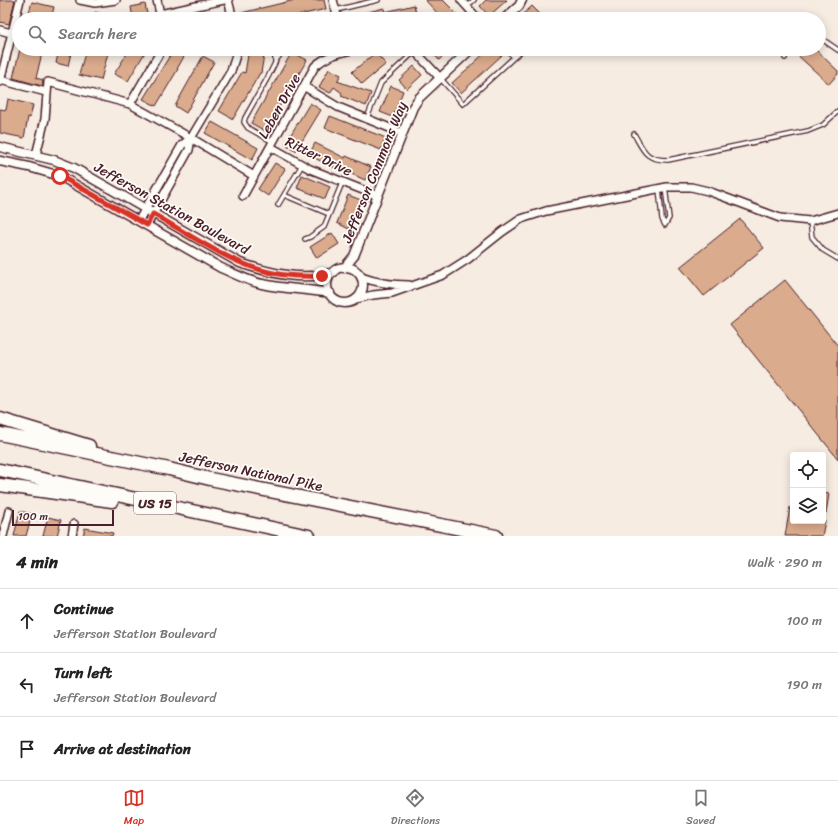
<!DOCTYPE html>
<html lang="en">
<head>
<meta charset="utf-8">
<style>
	body { margin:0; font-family:Sriracha,sans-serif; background:#f2f2f2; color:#222 }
	.controls { position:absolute; right:12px; bottom:12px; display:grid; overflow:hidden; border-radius:4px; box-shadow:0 2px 10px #0003 }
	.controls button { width:36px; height:36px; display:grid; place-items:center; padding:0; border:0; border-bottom:1px solid #e0e0e0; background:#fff; color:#222; font:20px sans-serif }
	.scale { position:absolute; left:12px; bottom:10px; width:102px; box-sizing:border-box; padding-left:4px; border:2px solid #4a1f2b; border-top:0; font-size:11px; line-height:14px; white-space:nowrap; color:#4a1f2b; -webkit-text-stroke:3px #fdfcf7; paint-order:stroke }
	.stop { position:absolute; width:12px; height:12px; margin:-9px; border:3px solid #d93025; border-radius:50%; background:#fff }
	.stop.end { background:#d93025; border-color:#fff; box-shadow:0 1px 4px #0008 }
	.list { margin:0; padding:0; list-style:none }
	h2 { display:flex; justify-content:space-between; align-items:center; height:52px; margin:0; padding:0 16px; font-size:17px }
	h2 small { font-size:13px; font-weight:400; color:#767676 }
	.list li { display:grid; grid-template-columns:26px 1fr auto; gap:12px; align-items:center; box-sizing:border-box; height:64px; padding:0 16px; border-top:1px solid #e0e0e0 }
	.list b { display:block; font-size:15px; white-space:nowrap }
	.list p { margin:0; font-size:13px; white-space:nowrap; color:#767676 }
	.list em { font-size:13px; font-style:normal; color:#767676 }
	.icon { flex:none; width:22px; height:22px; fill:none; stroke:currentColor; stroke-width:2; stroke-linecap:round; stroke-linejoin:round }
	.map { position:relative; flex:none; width:838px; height:536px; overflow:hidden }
	.search { position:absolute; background:#fff; box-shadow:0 2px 10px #0003; left:12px; right:12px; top:12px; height:44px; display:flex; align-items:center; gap:10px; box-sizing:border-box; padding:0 14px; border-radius:22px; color:#767676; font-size:15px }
	.sheet { height:244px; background:#fff }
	nav { display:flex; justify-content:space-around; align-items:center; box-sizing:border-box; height:56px; border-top:1px solid #e0e0e0; background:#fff; font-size:11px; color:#767676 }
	nav a { display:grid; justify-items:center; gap:2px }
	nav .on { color:#d93025 }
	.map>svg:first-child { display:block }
</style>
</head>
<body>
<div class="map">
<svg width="838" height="536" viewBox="0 0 838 536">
	<rect width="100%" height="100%" fill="#f6ece2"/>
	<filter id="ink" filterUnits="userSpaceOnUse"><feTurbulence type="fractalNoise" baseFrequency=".025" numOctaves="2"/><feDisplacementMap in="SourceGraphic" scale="8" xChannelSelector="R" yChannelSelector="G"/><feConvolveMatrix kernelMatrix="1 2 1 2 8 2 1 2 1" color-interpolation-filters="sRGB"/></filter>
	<g filter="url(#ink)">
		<path fill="#daab8c" stroke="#4a1f2b" d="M0 0H15L9 24 0 22Z
			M295 0H324L326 9 282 19H242L241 13Z
			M425 0H443L462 19H443Z
			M486 0H507L489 16 480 6Z
			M32 2 54 7 51 19H27Z
			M145 4 148 19H133L131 7Z
			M414 5 417 17 408 19H348V17L384 8 385 12Z
			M532 6 541 15 537 19H518Z
			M95 12 114 17V19H93Z
			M219 13 221 19H202V17Z
			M20 49H43L36 78 43 80 42 86 13 78Z
			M59 49H72L68 66 56 63Z
			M86 49H109L101 80 79 75Z
			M130 49H147L128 81 114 74Z
			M174 49H184L187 51 177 69H178L156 106 143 99Z
			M207 49H223L222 54 206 53Z
			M249 49H265L261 73H260L233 119 219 111 242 72 245 73Z
			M429 49H451L439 60Z
			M489 49H497L502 55 461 93 452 83Z
			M797 49H815L838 71V74L829 84 794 52Z
			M292 52 307 60 265 131 251 123Z
			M375 53 386 64 362 84 352 72Z
			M203 56 214 62 186 113 175 106Z
			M414 66 422 75 407 89 399 80Z
			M329 69 341 75 337 81 371 93 366 106 341 96 342 93 334 87 330 93 319 87Z
			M391 86 403 91 393 117 380 112Z
			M8 99 33 105 30 118 28 117 24 138 0 133V109L6 110Z
			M310 103 321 110 296 151 285 144Z
			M330 116 386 138 381 150 325 128Z
			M212 122 258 148 252 160 205 133Z
			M315 143 345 158 346 156 371 167 365 180 334 166V168L309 155Z
			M275 163 285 169 268 196 258 189Z
			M302 175 330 187 325 199 297 188Z
			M348 195 361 200 349 229 337 223Z
			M740 219 764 248 704 296 680 267Z
			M332 233 339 244 317 258 310 247Z
			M785 280 838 346V459L730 325Z
			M823 493 829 494 826 513H823Z
			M790 507H793V521H825L822 536H785Z
			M20 511 32 514 26 536H14Z
			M48 517 61 520 57 536H43Z
			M85 528 113 533 112 536H83Z"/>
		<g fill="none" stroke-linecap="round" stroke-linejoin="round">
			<defs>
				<path id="service" d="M467 6 474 0
					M336 10 378 0
					M321 19 337 16
					M819 37 838 50
					M506 49 514 57
					M784 49 783 50 785 58
					M275 62 284 49
					M441 79 463 104 523 49
					M367 118 381 83 415 51
					M634 134C644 151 645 160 668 160L808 131 823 125 838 111
					M273 142 248 128 244 122 245 118 268 77 275 63V49
					M665 187 669 218 665 225
					M659 188 662 219 665 225
					M284 195 329 214
					M278 205 302 165
					M810 221 812 237 823 250 838 259
					M305 239 310 237 324 227 342 183"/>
				<path id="minor" d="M80 0 95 3 116 0
					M157 0 161 19
					M228 0 233 19
					M333 0 338 19
					M461 0 478 19
					M160 14 224 0
					M0 30 11 33
					M413 49 440 78
					M0 80 46 92
					M0 82 20 0
					M305 87 338 107 402 133
					M130 104 159 54 160 49
					M271 147 310 169 378 196
					M36 155 45 119 48 82 130 104 191 138 254 176
					M243 196 315 66C327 55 340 53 355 49
					M139 220 182 145 191 138
					M147 225 189 150 191 138 231 71 238 49
					M361 277C377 283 391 285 409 285
					M356 299 373 295 392 293 443 275 468 259 502 232 521 219 546 211 667 187H691L708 191 780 218 810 221 838 213
					M3 536 9 511
					M72 536 74 524"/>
				<path id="tertiary" d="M504 19 519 6 522 0
					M0 147 54 160 74 168 240 263C270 273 303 282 334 272
					M0 161 29 167 60 176 221 268C235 274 248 281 262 284 284 289 307 289 330 293
					M327 285a18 18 0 1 1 36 0a18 18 0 1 1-36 0Z
					M344 268 354 256 413 107 419 98 471 49"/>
				<path id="motorway" d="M0 419 89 446
					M0 434 169 469 210 479 496 536
					M0 470 309 536
					M0 485 112 501"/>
			</defs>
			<use href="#service" stroke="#4a1f2b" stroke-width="6"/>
			<use href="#minor" stroke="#4a1f2b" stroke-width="10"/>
			<use href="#tertiary" stroke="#4a1f2b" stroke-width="11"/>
			<use href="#motorway" stroke="#4a1f2b" stroke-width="15"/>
			<use href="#service" stroke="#fdfcf7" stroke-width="3.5"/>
			<use href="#minor" stroke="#fdfcf7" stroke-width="7"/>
			<use href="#tertiary" stroke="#fdfcf7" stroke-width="8"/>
			<use href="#motorway" stroke="#fdfcf7" stroke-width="12"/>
		</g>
	</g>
	<g fill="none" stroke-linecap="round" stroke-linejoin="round" filter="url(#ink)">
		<path stroke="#d93025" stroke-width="5" d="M60 176 147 225 153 214C187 233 224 259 261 270 280 276 302 277 322 276"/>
	</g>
	<g text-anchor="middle" stroke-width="3.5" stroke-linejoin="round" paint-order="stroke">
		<rect fill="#fdfcf7" stroke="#806168" stroke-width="1" x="134" y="492" width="42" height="22" rx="3"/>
		<g font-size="13" font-weight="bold" fill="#4a1f2b">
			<text x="155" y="508">US 15</text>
		</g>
		<g font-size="14" fill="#4a1f2b" stroke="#fdfcf7">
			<text transform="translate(279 106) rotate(-61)" y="5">Leben Drive</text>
			<text transform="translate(319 156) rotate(26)" y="5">Ritter Drive</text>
			<text transform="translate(374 172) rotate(-68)" y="5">Jefferson Commons Way</text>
			<text transform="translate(172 208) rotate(29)" y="5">Jefferson Station Boulevard</text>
			<text transform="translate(251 471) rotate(12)" y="5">Jefferson National Pike</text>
		</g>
	</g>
</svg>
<div class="controls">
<button><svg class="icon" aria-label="locate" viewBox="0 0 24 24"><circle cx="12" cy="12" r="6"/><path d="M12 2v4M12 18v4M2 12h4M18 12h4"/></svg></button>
<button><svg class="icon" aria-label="layers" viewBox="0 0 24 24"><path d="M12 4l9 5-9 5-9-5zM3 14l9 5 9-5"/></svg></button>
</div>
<div class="scale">100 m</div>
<div class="stop" style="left:60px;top:176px"></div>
<div class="stop end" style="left:322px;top:276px"></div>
<div class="search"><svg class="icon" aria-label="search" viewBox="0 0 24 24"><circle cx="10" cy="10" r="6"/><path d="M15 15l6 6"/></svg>Search here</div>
</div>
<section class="sheet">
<h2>4 min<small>Walk · 290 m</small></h2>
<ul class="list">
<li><svg class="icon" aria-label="ahead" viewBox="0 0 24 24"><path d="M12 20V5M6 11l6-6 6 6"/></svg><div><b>Continue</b><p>Jefferson Station Boulevard</p></div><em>100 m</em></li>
<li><svg class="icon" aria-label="left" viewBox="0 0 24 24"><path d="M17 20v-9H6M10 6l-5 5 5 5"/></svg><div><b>Turn left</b><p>Jefferson Station Boulevard</p></div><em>190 m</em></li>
<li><svg class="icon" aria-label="arrive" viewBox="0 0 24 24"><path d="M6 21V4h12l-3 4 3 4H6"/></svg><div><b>Arrive at destination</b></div></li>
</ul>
</section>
<nav>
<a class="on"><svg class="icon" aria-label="map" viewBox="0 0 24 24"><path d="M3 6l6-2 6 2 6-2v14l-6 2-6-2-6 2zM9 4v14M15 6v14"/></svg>Map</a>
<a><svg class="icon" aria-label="directions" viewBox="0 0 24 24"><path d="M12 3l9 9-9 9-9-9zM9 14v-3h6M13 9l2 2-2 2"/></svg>Directions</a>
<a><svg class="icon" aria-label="saved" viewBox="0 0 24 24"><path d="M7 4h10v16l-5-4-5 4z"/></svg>Saved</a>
</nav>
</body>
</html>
